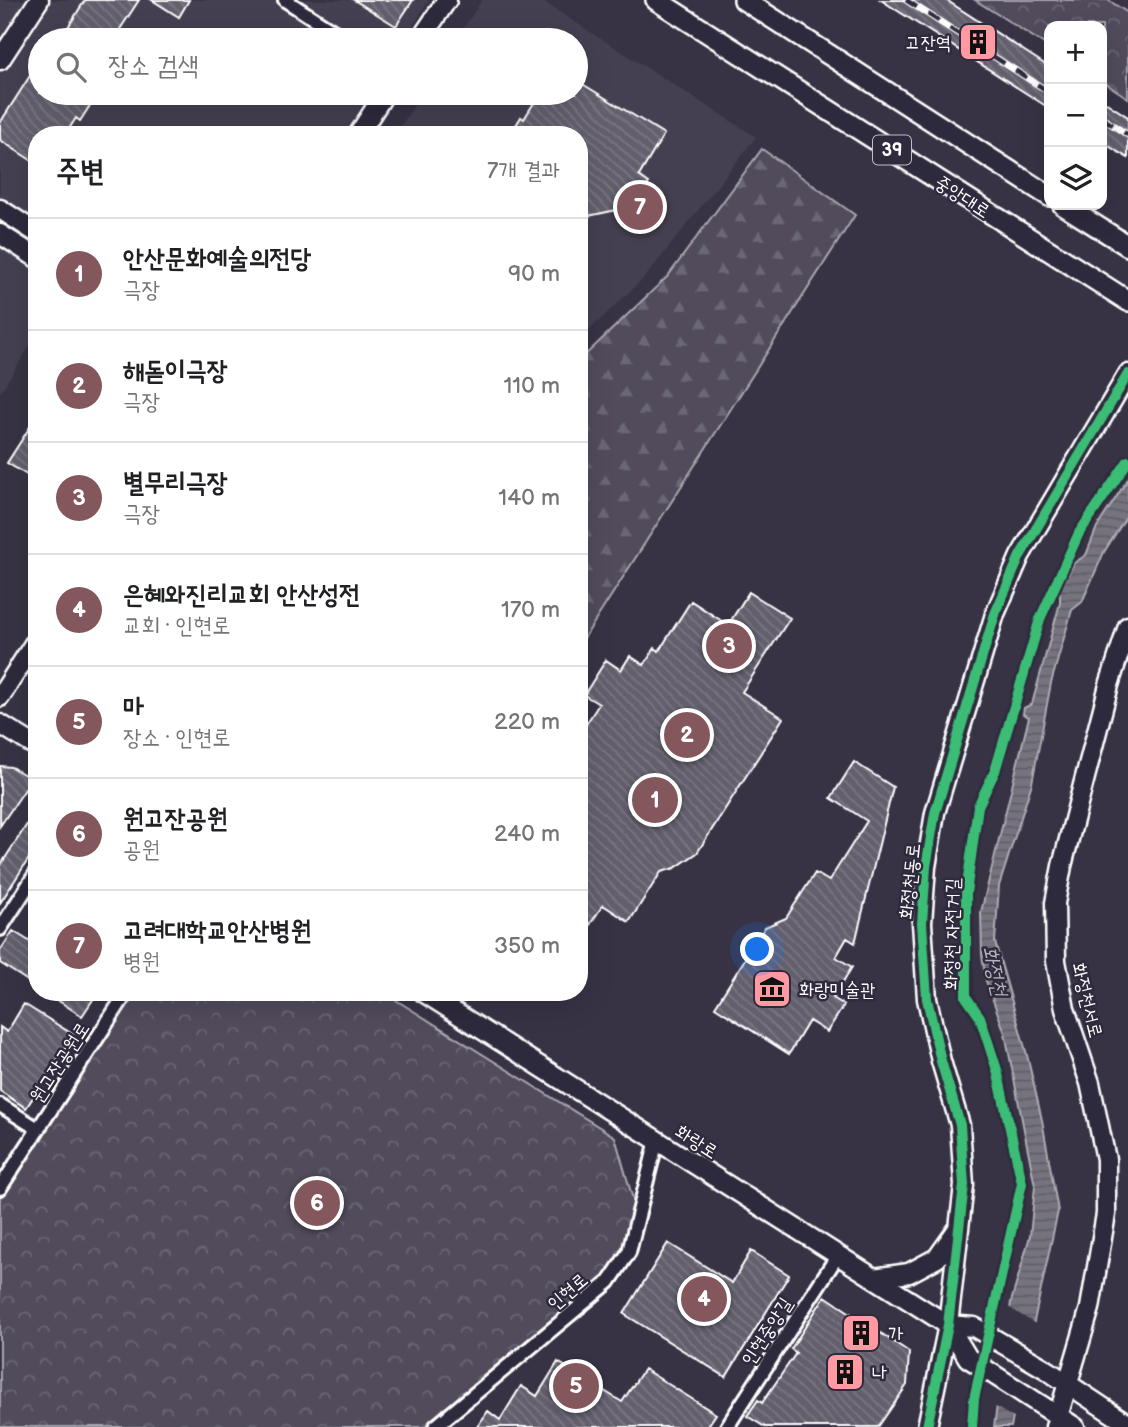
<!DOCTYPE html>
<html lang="ko">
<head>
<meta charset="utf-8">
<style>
	body { margin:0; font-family:"Balsamiq Sans","Poor Story",sans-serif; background:#f2f2f2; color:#202124 }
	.controls { position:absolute; right:21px; top:21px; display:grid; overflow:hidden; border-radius:14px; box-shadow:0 7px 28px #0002 }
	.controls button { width:63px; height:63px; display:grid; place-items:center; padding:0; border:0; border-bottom:2px solid #e0e0e0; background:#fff; color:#202124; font:35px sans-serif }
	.you { position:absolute; left:758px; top:950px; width:24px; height:24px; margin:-18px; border:5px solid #fff; border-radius:50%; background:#1a73e8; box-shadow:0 0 0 10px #1a73e833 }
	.badge { display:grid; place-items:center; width:46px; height:46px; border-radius:50%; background:#84575d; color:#fff; font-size:23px; font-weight:700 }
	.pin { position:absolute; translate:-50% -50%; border:4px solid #fff; box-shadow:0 2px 7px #0006 }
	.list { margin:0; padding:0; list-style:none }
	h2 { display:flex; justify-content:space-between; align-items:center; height:91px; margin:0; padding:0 28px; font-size:30px }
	h2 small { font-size:23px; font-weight:400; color:#757577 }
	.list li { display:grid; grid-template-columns:46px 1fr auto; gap:21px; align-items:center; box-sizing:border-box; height:112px; padding:0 28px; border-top:2px solid #e0e0e0 }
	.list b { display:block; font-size:26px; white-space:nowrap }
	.list p { margin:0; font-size:23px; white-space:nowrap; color:#757577 }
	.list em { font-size:23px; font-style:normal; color:#757577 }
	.icon { flex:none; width:38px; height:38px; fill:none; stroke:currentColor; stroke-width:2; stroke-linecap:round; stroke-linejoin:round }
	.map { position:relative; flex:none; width:1128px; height:1427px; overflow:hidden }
	.search { position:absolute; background:#fff; box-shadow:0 7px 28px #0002; left:28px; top:28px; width:560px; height:77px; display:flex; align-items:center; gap:18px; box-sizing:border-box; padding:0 24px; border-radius:38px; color:#757577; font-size:26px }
	.panel { position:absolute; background:#fff; box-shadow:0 7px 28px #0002; left:28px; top:126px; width:560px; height:875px; border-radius:28px }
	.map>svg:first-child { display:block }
</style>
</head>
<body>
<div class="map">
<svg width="1128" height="1427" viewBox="0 0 1128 1427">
	<defs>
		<pattern id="forest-firs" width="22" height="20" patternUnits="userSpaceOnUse" patternTransform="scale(1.75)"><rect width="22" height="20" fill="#514c5c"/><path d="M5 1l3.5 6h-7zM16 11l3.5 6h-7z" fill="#6b6774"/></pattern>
		<pattern id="park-crowns" width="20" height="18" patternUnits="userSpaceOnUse" patternTransform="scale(1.75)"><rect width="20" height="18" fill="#514c5c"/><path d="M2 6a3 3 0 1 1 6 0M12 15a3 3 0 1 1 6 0" fill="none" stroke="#6b6774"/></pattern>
		<pattern id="water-rules" width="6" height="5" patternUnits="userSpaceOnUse" patternTransform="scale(1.75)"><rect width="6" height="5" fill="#76737f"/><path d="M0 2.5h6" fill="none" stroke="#5f5e63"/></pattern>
		<pattern id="building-back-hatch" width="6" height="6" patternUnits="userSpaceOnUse" patternTransform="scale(1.75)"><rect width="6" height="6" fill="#635f6d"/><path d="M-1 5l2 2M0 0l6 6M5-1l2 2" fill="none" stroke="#7a7783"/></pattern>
	</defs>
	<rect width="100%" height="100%" fill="#373345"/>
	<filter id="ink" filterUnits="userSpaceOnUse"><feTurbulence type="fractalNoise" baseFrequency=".0143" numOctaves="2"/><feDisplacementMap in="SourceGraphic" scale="14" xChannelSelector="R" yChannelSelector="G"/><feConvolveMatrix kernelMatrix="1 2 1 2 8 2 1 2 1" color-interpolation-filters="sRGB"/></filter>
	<g filter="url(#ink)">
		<path fill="#444051" d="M0 0H429L404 40H40V93H370L343 135H37V335L0 393Z
			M482 0H540L756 137 646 276 579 340V135H395L422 93H576V40H456Z"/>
		<path fill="url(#forest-firs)" stroke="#a8a6ae" stroke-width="2" d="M762 149 855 215 579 646V361L668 276Z"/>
		<path fill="url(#park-crowns)" stroke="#a8a6ae" stroke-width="2" d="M975 0H1108L1128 13V98L1102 81V26H1049V47Z
			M133 992H383L615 1137 636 1210 622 1277 433 1427H0V1197Z"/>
		<path fill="url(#water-rules)" stroke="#adabb2" stroke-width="2" d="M1128 479V514L1104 552 1082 602 1072 610 1051 683 1032 783 999 886 995 942 1027 1055 1042 1120 1058 1211 1011 1427H994L1011 1302 1030 1236 1035 1186 1005 1033 986 981 982 955 981 912 1029 717 1023 714 1024 708 1032 704 1060 603V590L1074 563 1086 555 1097 527Z"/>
		<path fill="#373345" d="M1007 1306 1037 1325 1017 1420 994 1406Z"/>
		<path fill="url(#building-back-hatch)" stroke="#fff" stroke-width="2" d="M85 0H139L113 40H60Z
			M152 0H189L179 17Z
			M354 0H413L396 26Z
			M881 0H946L1049 67V108Z
			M40 60V93H98L80 121 76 118 65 135H37V164L0 140V123Z
			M576 80 664 134 639 176 649 183 635 206 579 218V135H510L521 117 524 119 540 93H576Z
			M1102 100 1128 117V158L1102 142Z
			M37 416V481L7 463Z
			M749 592 790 618 742 692 783 718 697 853 675 868 661 872 629 922 603 905 589 926 579 919V735L599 704 584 695 606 660 621 670 630 656 644 665 655 648 659 651 691 601 728 625Z
			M854 762 893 787 855 943 847 938 836 957 852 967 833 998 844 1005 827 1032 809 1021 789 1054 715 1007 765 927 786 918 815 873 829 881 867 821 831 798Z
			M0 766 11 767 32 779 0 826Z
			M37 809V846L0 903V866Z
			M13 931 37 946V987L0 963V951Z
			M45 992H98L82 1016Z
			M24 1004 74 1035 26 1108 0 1091V1027L7 1032Z
			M668 1243 732 1283 751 1251 789 1275 726 1377 624 1314Z
			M825 1296 909 1352 907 1385 878 1427H765L747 1416 758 1400 762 1403 796 1353 791 1349Z
			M558 1362 622 1402 644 1369 716 1414 707 1427H477L488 1411 500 1420 521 1386 537 1396Z"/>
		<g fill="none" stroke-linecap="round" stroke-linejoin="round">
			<defs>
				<path id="street" d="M285 0 347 40
					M0 929 37 872
					M0 1105 38 1129
					M0 1188 127 992
					M435 1427 609 1282 629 1252 657 1140
					M727 1427 838 1255"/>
				<path id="secondary" d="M420 40 447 0
					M0 60 39 0
					M358 135 385 93
					M0 209 37 233
					M0 234 37 258
					M0 697 37 639
					M0 724 37 747
					M423 992 948 1325 968 1358 1075 1427
					M874 1278 909 1273 937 1258 957 1230
					M948 1325 974 1327 1044 1368 1128 1424
					M927 1427 948 1325 964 1185 960 1125 941 1061 927 999 922 923 926 867 935 813 995 614 1020 556 1128 374
					M1055 1427 1090 1308 1106 1214V1159L1090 1083 1065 1009 1056 961 1055 903 1062 866 1109 685 1128 626"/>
				<path id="primary" d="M656 0 1128 301
					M744 0 1049 196
					M1063 205 1128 246"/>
			</defs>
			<use href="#street" stroke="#fff" stroke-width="18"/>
			<use href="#secondary" stroke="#fff" stroke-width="23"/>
			<use href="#primary" stroke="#fff" stroke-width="24"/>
			<use href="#street" stroke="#2f2a3d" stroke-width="12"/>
			<use href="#secondary" stroke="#2f2a3d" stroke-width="18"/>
			<use href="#primary" stroke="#2f2a3d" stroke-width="19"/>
			<defs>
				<path id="rail" d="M906 0 1049 92
					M1102 118 1128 135"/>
			</defs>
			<use href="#rail" stroke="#fff" stroke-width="7"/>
			<use href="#rail" stroke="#2f2a3d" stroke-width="4.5" stroke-dasharray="13" stroke-linecap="butt"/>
			<defs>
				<path id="cycleway" d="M927 1427 948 1325 964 1185 960 1125 941 1061 927 999 922 923 926 867 935 813 995 614 1020 556 1128 374
					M972 1427 974 1399 1022 1183 997 1070 980 1017 966 997V893L978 806 995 771 1040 619 1079 533 1128 461"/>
			</defs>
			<use href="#cycleway" stroke="#2f2a3d" stroke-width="15"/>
			<use href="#cycleway" stroke="#3abd76" stroke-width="10"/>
		</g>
	</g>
	<defs>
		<symbol id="building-square" viewBox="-11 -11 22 22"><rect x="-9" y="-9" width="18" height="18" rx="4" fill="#ff9aa2" stroke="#2f2a3d"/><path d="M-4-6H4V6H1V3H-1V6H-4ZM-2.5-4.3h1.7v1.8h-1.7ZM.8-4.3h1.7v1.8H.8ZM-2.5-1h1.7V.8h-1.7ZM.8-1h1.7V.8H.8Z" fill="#111"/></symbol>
		<symbol id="museum-square" viewBox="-11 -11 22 22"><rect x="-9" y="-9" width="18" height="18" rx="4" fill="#ff9aa2" stroke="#2f2a3d"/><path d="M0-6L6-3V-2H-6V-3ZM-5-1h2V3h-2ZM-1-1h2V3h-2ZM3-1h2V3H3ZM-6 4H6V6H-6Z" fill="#111"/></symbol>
	</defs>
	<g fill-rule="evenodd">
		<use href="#building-square" x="956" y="20" width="44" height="44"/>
		<use href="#museum-square" x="750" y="967" width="44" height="44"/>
		<use href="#building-square" x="839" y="1311" width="44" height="44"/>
		<use href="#building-square" x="823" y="1350" width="44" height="44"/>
	</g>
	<g text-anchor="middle" stroke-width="5" stroke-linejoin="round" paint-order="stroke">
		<rect fill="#2f2a3d" stroke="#c1bfc5" stroke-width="2" x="873" y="135.5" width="38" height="29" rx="5"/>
		<g font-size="18" font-weight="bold" fill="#fff">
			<text x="892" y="156">39</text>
		</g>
		<g font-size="19" fill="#fff" stroke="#2f2a3d" text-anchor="start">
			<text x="951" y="49" text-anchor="end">고잔역</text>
			<text x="799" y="996">화랑미술관</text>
			<text x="888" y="1340">가</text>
			<text x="872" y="1379">나</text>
		</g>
		<g font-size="19" fill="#fff" stroke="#2f2a3d">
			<text transform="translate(963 196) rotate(33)" y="7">중앙대로</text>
			<text transform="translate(909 881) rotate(-84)" y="7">화정천동로</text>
			<text transform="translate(951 934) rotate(-89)" y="7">화정천 자전거길</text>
			<text transform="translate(1088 1000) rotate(76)" y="7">화정천서로</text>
			<text transform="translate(59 1062) rotate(-57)" y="7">원고잔공원로</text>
			<text transform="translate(697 1141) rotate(32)" y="7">화랑로</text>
			<text transform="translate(567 1291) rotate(-40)" y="7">인현로</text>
			<text transform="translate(766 1331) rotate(-57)" y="7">인현중앙길</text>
		</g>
		<g font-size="21" font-style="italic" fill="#b4b2b9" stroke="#2f2a3d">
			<text transform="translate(995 971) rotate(77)" y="7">화정천</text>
		</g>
	</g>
</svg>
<div class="controls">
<button>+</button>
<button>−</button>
<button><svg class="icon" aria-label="layers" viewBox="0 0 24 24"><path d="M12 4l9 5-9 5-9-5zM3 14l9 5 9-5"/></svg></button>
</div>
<div class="you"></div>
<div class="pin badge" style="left:655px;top:800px">1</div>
<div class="pin badge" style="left:687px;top:735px">2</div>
<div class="pin badge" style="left:729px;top:646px">3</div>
<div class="pin badge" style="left:704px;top:1299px">4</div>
<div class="pin badge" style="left:576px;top:1386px">5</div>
<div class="pin badge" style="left:317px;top:1203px">6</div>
<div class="pin badge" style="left:640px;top:207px">7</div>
<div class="search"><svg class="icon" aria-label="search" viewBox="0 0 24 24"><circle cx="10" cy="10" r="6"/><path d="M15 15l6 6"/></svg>장소 검색</div>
<section class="panel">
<h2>주변<small>7개 결과</small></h2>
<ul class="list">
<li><span class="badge">1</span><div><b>안산문화예술의전당</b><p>극장</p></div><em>90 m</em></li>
<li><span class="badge">2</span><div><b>해돋이극장</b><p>극장</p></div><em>110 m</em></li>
<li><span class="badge">3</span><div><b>별무리극장</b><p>극장</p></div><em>140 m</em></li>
<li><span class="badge">4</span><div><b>은혜와진리교회 안산성전</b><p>교회 · 인현로</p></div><em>170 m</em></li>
<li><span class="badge">5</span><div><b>마</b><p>장소 · 인현로</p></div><em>220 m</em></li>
<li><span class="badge">6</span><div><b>원고잔공원</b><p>공원</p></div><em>240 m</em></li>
<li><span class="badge">7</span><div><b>고려대학교안산병원</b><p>병원</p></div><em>350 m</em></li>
</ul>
</section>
</div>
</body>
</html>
